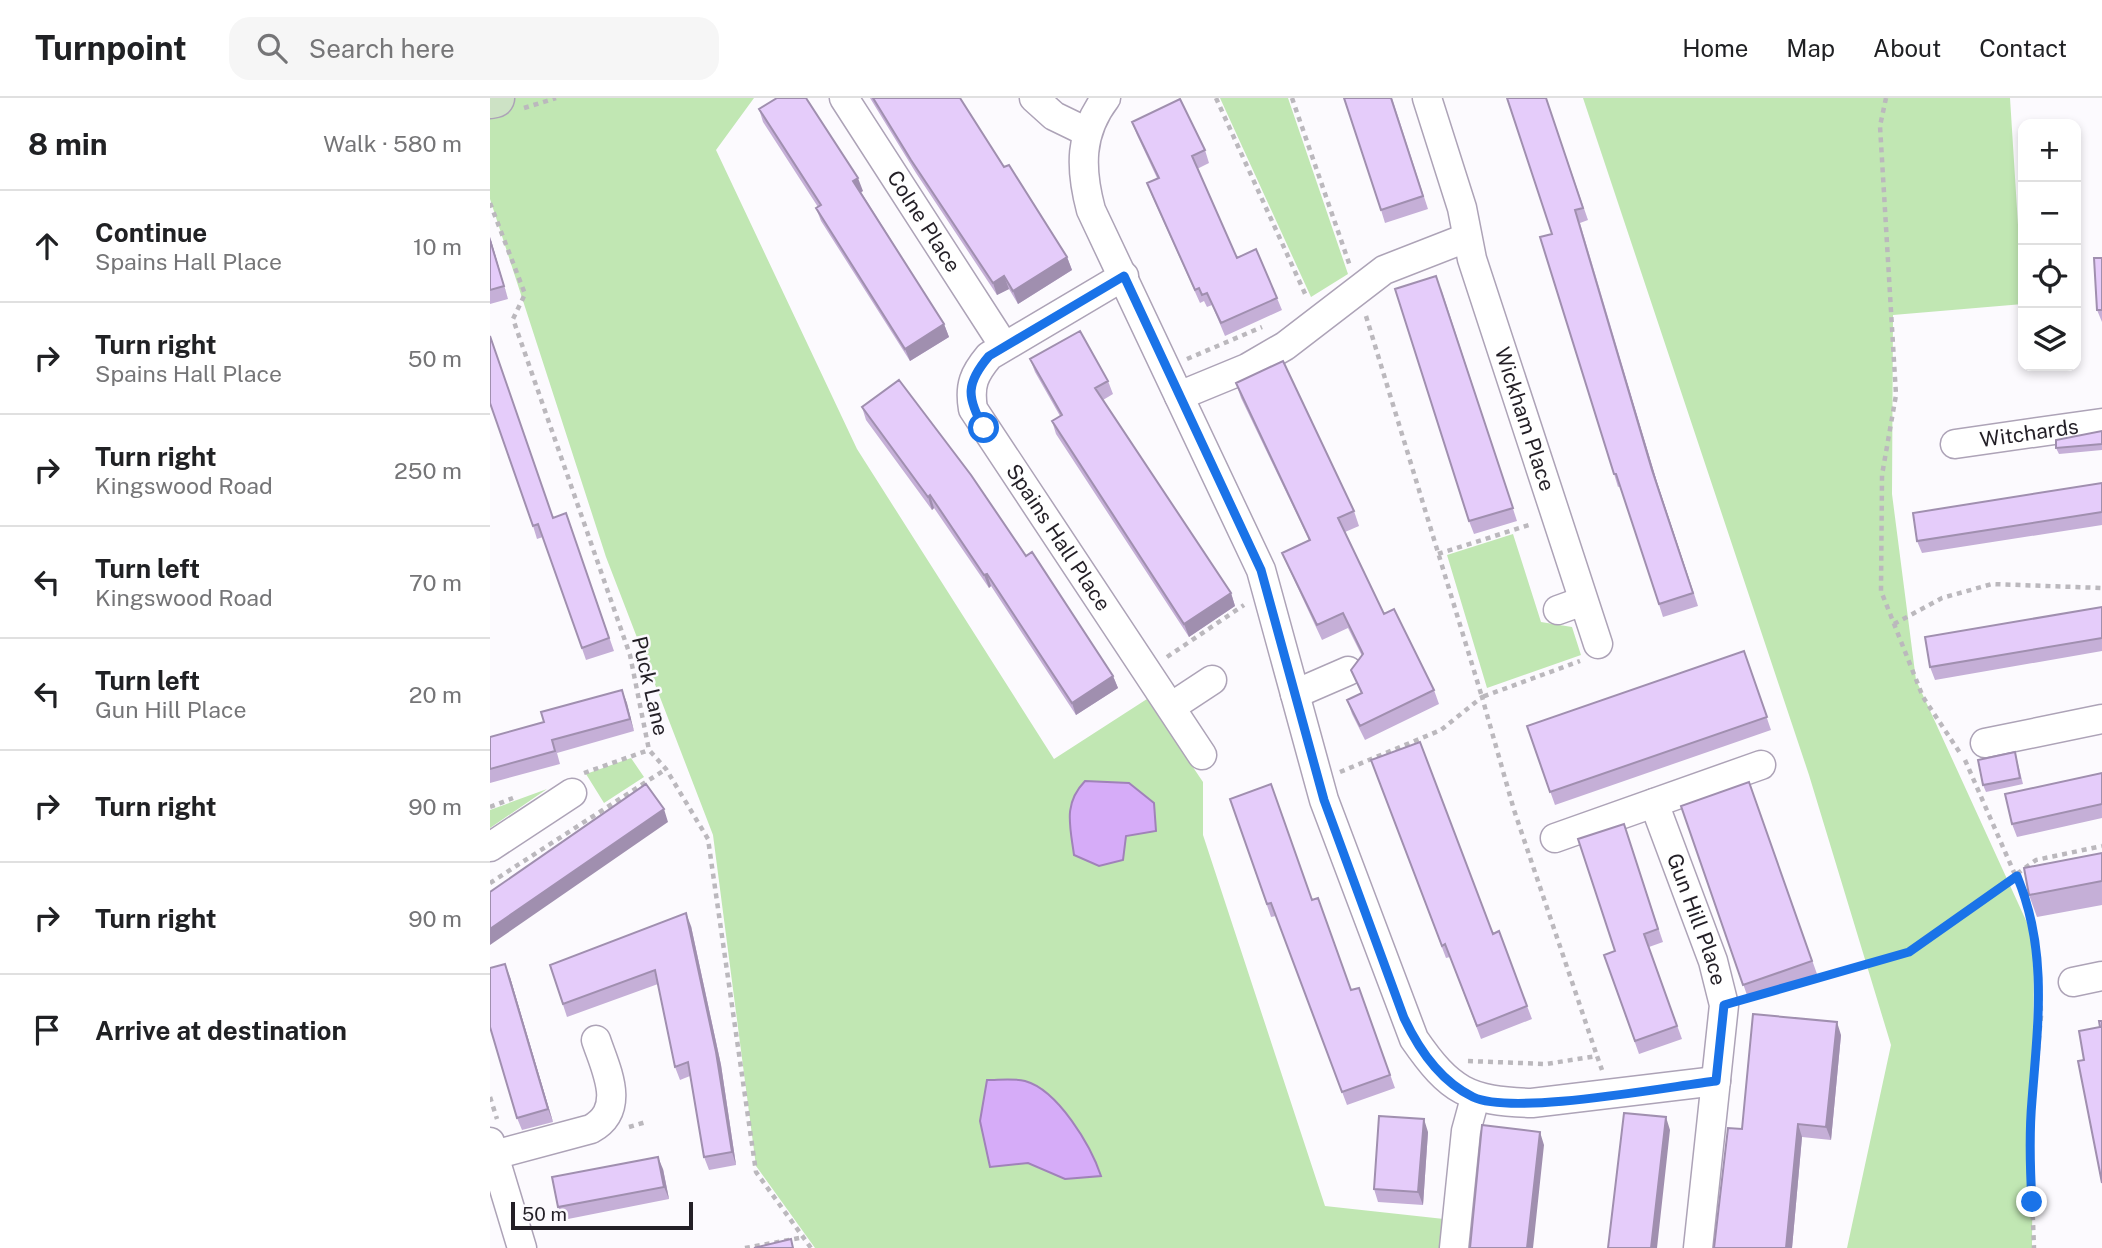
<!DOCTYPE html>
<html lang="en">
<head>
<meta charset="utf-8">
<style>
	body { margin:0; font-family:"Public Sans",sans-serif; background:#f6f6f6; color:#202124 }
	.controls { position:absolute; right:21px; top:21px; display:grid; overflow:hidden; border-radius:14px; box-shadow:0 4px 10px #0003 }
	.controls button { width:63px; height:63px; display:grid; place-items:center; padding:0; border:0; border-bottom:2px solid #e0e0e0; background:#fff; color:#202124; font:35px sans-serif }
	.scale { position:absolute; left:21px; bottom:18px; width:182px; box-sizing:border-box; padding-left:7px; border:4px solid #231f26; border-top:0; font-size:19px; line-height:24px; white-space:nowrap; color:#231f26; -webkit-text-stroke:5px #fcfafe; paint-order:stroke }
	.stop { position:absolute; width:21px; height:21px; margin:-16px; border:5px solid #1a73e8; border-radius:50%; background:#fff }
	.stop.end { background:#1a73e8; border-color:#fff; box-shadow:0 2px 7px #0008 }
	.list { margin:0; padding:0; list-style:none }
	h2 { display:flex; justify-content:space-between; align-items:center; height:91px; margin:0; padding:0 28px; font-size:30px }
	h2 small { font-size:23px; font-weight:400; color:#757577 }
	.list li { display:grid; grid-template-columns:46px 1fr auto; gap:21px; align-items:center; box-sizing:border-box; height:112px; padding:0 28px; border-top:2px solid #e0e0e0 }
	.list b { display:block; font-size:26px; white-space:nowrap }
	.list p { margin:0; font-size:23px; white-space:nowrap; color:#757577 }
	.list em { font-size:23px; font-style:normal; color:#757577 }
	.icon { flex:none; width:38px; height:38px; fill:none; stroke:currentColor; stroke-width:2; stroke-linecap:round; stroke-linejoin:round }
	.map { position:relative; flex:none; width:1612px; height:1150px; overflow:hidden }
	header { display:flex; align-items:center; gap:42px; box-sizing:border-box; height:98px; padding:0 35px; background:#fff; border-bottom:2px solid #e0e0e0 }
	header strong { font-size:33px }
	nav { display:flex; gap:38px; margin-inline-start:auto; font-size:24px }
	.search { width:490px; height:63px; background:#f6f6f6; display:flex; align-items:center; gap:18px; box-sizing:border-box; padding:0 24px; border-radius:21px; color:#757577; font-size:26px }
	main { display:flex }
	aside { flex:1; background:#fff }
	.map>svg:first-child { display:block }
</style>
</head>
<body>
<header>
<strong>Turnpoint</strong>
<div class="search"><svg class="icon" aria-label="search" viewBox="0 0 24 24"><circle cx="10" cy="10" r="6"/><path d="M15 15l6 6"/></svg>Search here</div>
<nav><a>Home</a><a>Map</a><a>About</a><a>Contact</a></nav>
</header>
<main>
<aside>
<h2>8 min<small>Walk · 580 m</small></h2>
<ul class="list">
<li><svg class="icon" aria-label="ahead" viewBox="0 0 24 24"><path d="M12 20V5M6 11l6-6 6 6"/></svg><div><b>Continue</b><p>Spains Hall Place</p></div><em>10 m</em></li>
<li><svg class="icon" aria-label="right" viewBox="0 0 24 24"><path d="M7 20v-9h11M14 6l5 5-5 5"/></svg><div><b>Turn right</b><p>Spains Hall Place</p></div><em>50 m</em></li>
<li><svg class="icon" aria-label="right" viewBox="0 0 24 24"><path d="M7 20v-9h11M14 6l5 5-5 5"/></svg><div><b>Turn right</b><p>Kingswood Road</p></div><em>250 m</em></li>
<li><svg class="icon" aria-label="left" viewBox="0 0 24 24"><path d="M17 20v-9H6M10 6l-5 5 5 5"/></svg><div><b>Turn left</b><p>Kingswood Road</p></div><em>70 m</em></li>
<li><svg class="icon" aria-label="left" viewBox="0 0 24 24"><path d="M17 20v-9H6M10 6l-5 5 5 5"/></svg><div><b>Turn left</b><p>Gun Hill Place</p></div><em>20 m</em></li>
<li><svg class="icon" aria-label="right" viewBox="0 0 24 24"><path d="M7 20v-9h11M14 6l5 5-5 5"/></svg><div><b>Turn right</b></div><em>90 m</em></li>
<li><svg class="icon" aria-label="right" viewBox="0 0 24 24"><path d="M7 20v-9h11M14 6l5 5-5 5"/></svg><div><b>Turn right</b></div><em>90 m</em></li>
<li><svg class="icon" aria-label="arrive" viewBox="0 0 24 24"><path d="M6 21V4h12l-3 4 3 4H6"/></svg><div><b>Arrive at destination</b></div></li>
</ul>
</aside>
<div class="map">
<svg width="1612" height="1150" viewBox="0 0 1612 1150">
	<rect width="100%" height="100%" fill="#fcfafe"/>
	<path fill="#c1e7b3" d="M0 0H264L226 52 367 351 564 661 657 601 713 684V737L835 1108 954 1121 952 1150H325L266 1068 223 737 116 459 0 101Z
		M730 0H798L858 176 821 199Z
		M1093 0H1520L1533 206 1403 217 1402 396 1426 582 1544 840 1542 1150H1357L1401 947 1319 677Z
		M1023 436 1051 524 1082 529 1091 557 997 590 957 457Z
		M141 660 154 679 114 705 96 676Z
		M57 691 0 730V712Z"/>
	<path fill="#d6acf8" stroke="#a082b9" stroke-width="2" d="M595 683 639 685 664 705 666 733 636 738 633 762 609 768 584 757C580 727 573 706 595 683Z
		M497 982C509 982 524 980 535 983 568 992 601 1048 611 1078L575 1081 538 1065 500 1069 490 1023Z"/>
	<g fill="none" stroke-linecap="round" stroke-linejoin="round">
		<defs>
			<g id="street">
				<path id="s1" d="M354 0 514 248"/>
				<path d="M544 0 564 18 597 34"/>
				<path d="M616 0C589 35 590 71 601 112L771 472 834 702 924 941C960 993 978 1003 1042 1005L1226 983"/>
				<path id="s2" d="M937 0 972 110 982 161 1108 546"/>
				<path id="s3" d="M634 178 499 258C484 276 479 287 483 311L712 657"/>
				<path d="M689 298 757 270 795 248 894 172 976 140"/>
				<path id="s4" d="M1465 346 1612 325"/>
				<path d="M1068 512 1093 503"/>
				<path d="M805 596 858 573"/>
				<path d="M681 609 722 582"/>
				<path d="M1495 645 1612 621"/>
				<path id="s5" d="M1164 705 1223 863 1234 907 1208 1150"/>
				<path d="M1065 740 1271 667"/>
				<path d="M0 749 82 695"/>
				<path d="M1583 884 1612 878"/>
				<path d="M0 1044 32 1150"/>
				<path d="M4 1057 101 1031C137 1011 116 972 106 942"/>
				<path d="M964 1150 976 1033 985 1000"/>
			</g>
			<path id="secondary" d="M0 1 5 0"/>
		</defs>
		<use href="#street" stroke="#ada3b7" stroke-width="31"/>
		<use href="#secondary" stroke="#ada3b7" stroke-width="41"/>
		<path stroke="#bbb8bd" stroke-width="4.5" stroke-dasharray="5 5" stroke-linecap="butt" d="M726 0 817 200
			M802 0 860 168
			M1396 0 1390 28 1406 297 1392 377 1391 493 1433 599 1470 655
			M34 10 66 0
			M0 105 35 196 23 221 140 557 159 652 176 671 218 741 266 1074 321 1150
			M876 218 992 599 1090 563
			M697 261 772 229
			M948 456 1042 426
			M1404 526 1452 500 1502 486 1612 490
			M677 559 754 507
			M1475 662 1540 811 1550 880 1551 918 1540 1043 1544 1150
			M850 674 951 632 992 599 1024 712 1107 958
			M94 675 159 652
			M0 709 23 700
			M0 785 176 671
			M1259 900 1419 854 1546 762 1612 748
			M978 963 1056 966 1107 958 1112 972
			M0 999 7 1021
			M139 1029 156 1024
			M255 1150 315 1139"/>
		<use href="#street" stroke="#fff" stroke-width="28"/>
		<use href="#secondary" stroke="#cde2c5" stroke-width="38"/>
	</g>
	<path fill="#c5afd7" d="M380 0H470L514 69 577 159 582 172 528 206 519 191 507 197 426 75Z
		M902 0 938 111 895 125 891 112Z
		M1056 0 1098 122 1090 125 1167 384 1208 508 1173 519 1131 388 1128 389 1124 376 1062 136Z
		M269 11 373 93 371 94 454 226 459 239 420 263 331 123 326 110 328 109 273 24Z
		M642 24 715 52 719 65 707 71 747 160 787 200 792 212 735 238 722 207 717 209 714 203 710 205 662 98 657 85 667 80 647 37Z
		M0 139 18 201 0 206Z
		M1612 160V224L1607 212Z
		M951 190 1027 423 984 436 979 423Z
		M540 261 618 283 623 296 613 302 741 495 745 508 699 539 566 336 562 323 570 318 545 274Z
		M746 285 864 413 869 428 855 434 894 516 944 592 949 606 875 642 862 616 857 602 871 595 861 572 872 558 858 530 832 542 798 469 792 455 819 442 751 300Z
		M372 309 536 458 623 578 628 590 586 617 501 488 499 490 444 410 442 412 376 322Z
		M1612 333V352L1569 356 1566 350Z
		M1612 385V427L1432 455 1427 443Z
		M76 415 124 553 96 562 53 439 47 441 43 428Z
		M1612 509V553L1445 582 1440 569Z
		M1254 553 1281 632 1065 707 1037 628Z
		M132 592 144 633 67 655 70 666 0 685V639L54 624Z
		M1525 654 1533 686 1496 694 1493 687Z
		M881 662 1003 836 1009 833 1042 921 991 941 960 859 956 860Z
		M1612 675V720L1527 739 1522 726Z
		M1259 684 1327 876 1258 900 1191 708Z
		M740 701 822 802 861 892 869 890 905 990 857 1007 786 818 781 819Z
		M1138 739 1173 844 1159 849 1192 941 1149 956 1114 857 1125 853Z
		M1612 755V807L1547 819 1539 797Z
		M201 828 231 967 246 1067 219 1072 214 1059 200 978 190 982 185 969 168 886 77 919 60 867Z
		M20 879 63 1024 32 1032 27 1020Z
		M1351 937 1341 1042 1312 1039 1302 1150H1224L1252 1031Z
		M938 1034 933 1107 888 1104 884 1091Z
		M173 1071 179 1101 73 1122 68 1109Z"/>
	<path fill="#a08faf" d="M368 80 373 93 368 96 363 83Z
		M1085 112 1167 384 1208 508 1162 372Z
		M0 139 18 201 0 142Z
		M577 159 582 172 528 206 523 193Z
		M514 178 519 191 507 197 503 185Z
		M454 226 459 239 420 263 415 251Z
		M440 397 444 410 442 412 438 399Z
		M497 476 501 488 499 490 494 477Z
		M741 495 745 508 699 539 694 526Z
		M623 578 628 590 586 617 582 605Z
		M132 592 137 605 144 633 140 621Z
		M174 711 178 724 0 847V831Z
		M196 815 201 828 231 967 246 1067 242 1054Z
		M15 866 20 879 63 1024 58 1011Z
		M1347 924 1351 937 1341 1042 1336 1029Z
		M1176 1019 1180 1032 1167 1150H1161Z
		M934 1021 938 1034 933 1107 928 1094Z
		M1308 1026 1312 1039 1302 1150H1296Z
		M1050 1034 1054 1047 1043 1150H1037Z
		M168 1059 173 1071 179 1101 174 1089Z"/>
	<path fill="#e5ccfa" stroke="#a08faf" stroke-width="2" d="M287 0H316L368 80 363 83 454 226 415 251 326 110 331 107 269 11Z
		M383 0H470L514 69 519 67 577 159 523 193 514 178 503 185 421 62Z
		M854 0H901L933 98 891 112Z
		M1017 0H1056L1093 110 1085 112 1162 372 1203 495 1169 506 1126 376H1124L1050 139 1062 136Z
		M690 1 715 52 702 58 747 160 766 151 787 200 731 225 717 195 712 197 709 190 705 192 657 85 669 80 642 24Z
		M0 142 14 188 0 192Z
		M1604 160H1612V212H1607Z
		M946 178 1023 410 979 423 905 191Z
		M590 233 618 283 605 290 741 495 694 526 562 323 572 317 540 261Z
		M0 238 63 420 76 415 119 540 92 550 48 426 43 428 0 305Z
		M793 263 864 413 848 420 894 516 904 511 944 592 870 628 857 602 872 595 861 572 873 556 853 515 827 527 792 455 820 442 746 285Z
		M409 282 481 377 536 458 542 454 623 578 582 605 497 476 494 477 440 397 438 399 372 309Z
		M1612 333V346L1566 350V342Z
		M1612 385V414L1427 443 1423 415Z
		M1612 509V540L1440 569 1435 539Z
		M1254 553 1277 619 1060 694 1037 628Z
		M132 592 140 621 62 642 65 653 0 671V639L54 624 51 614Z
		M930 644 1003 836 1009 833 1037 908 987 928 955 846 952 848 881 662Z
		M1525 654 1530 680 1493 687 1488 662Z
		M1612 675V706L1522 726 1515 696Z
		M1259 684 1322 863 1253 887 1191 708Z
		M156 686 174 711 0 831V794Z
		M781 686 822 802 828 800 861 892 869 890 900 977 852 994 781 805 777 806 740 701Z
		M1134 726 1168 831 1154 836 1187 928 1145 943 1114 857 1125 853 1088 741Z
		M1612 755V783L1539 797 1534 770Z
		M196 815 226 954 242 1054 214 1059 198 964 185 969 165 872 73 906 60 867Z
		M15 866 58 1011 27 1020 0 929V870Z
		M1263 916 1347 924 1336 1029 1308 1026 1296 1150H1224L1238 1030 1252 1031Z
		M1609 923H1612V1085L1588 963 1594 962 1589 933 1610 929Z
		M1134 1015 1176 1019 1161 1150H1118Z
		M889 1018 934 1021 928 1094 884 1091Z
		M992 1027 1050 1034 1037 1150H980Z
		M168 1059 174 1089 68 1109 62 1079Z
		M301 1141 303 1150H264Z"/>
	<g fill="none" stroke-linecap="round" stroke-linejoin="round">
		<path stroke="#1a73e8" stroke-width="9" d="M494 330C476 299 476 285 499 258L634 178 771 472 834 702 914 920C929 952 950 983 983 999 1023 1018 1176 989 1226 983L1234 907 1419 854 1527 778C1558 852 1548 925 1542 1002 1539 1036 1540 1070 1542 1104"/>
	</g>
	<g text-anchor="middle" stroke-width="5" stroke-linejoin="round" paint-order="stroke">
		<g font-size="21" fill="#231f26" stroke="#fcfafe">
			<text dy="7" stroke="none"><textPath href="#s1" startOffset="147">Colne Place</textPath></text>
			<text dy="7" stroke="none"><textPath href="#s2" startOffset="336">Wickham Place</textPath></text>
			<text dy="7" stroke="none"><textPath href="#s4" startOffset="75">Witchards</textPath></text>
			<text dy="7" stroke="none"><textPath href="#s3" startOffset="369">Spains Hall Place</textPath></text>
			<text transform="translate(160 588) rotate(77)" y="7">Puck Lane</text>
			<text dy="7" stroke="none"><textPath href="#s5" startOffset="124">Gun Hill Place</textPath></text>
		</g>
	</g>
</svg>
<div class="controls">
<button>+</button>
<button>−</button>
<button><svg class="icon" aria-label="locate" viewBox="0 0 24 24"><circle cx="12" cy="12" r="6"/><path d="M12 2v4M12 18v4M2 12h4M18 12h4"/></svg></button>
<button><svg class="icon" aria-label="layers" viewBox="0 0 24 24"><path d="M12 4l9 5-9 5-9-5zM3 14l9 5 9-5"/></svg></button>
</div>
<div class="scale">50 m</div>
<div class="stop" style="left:494px;top:330px"></div>
<div class="stop end" style="left:1542px;top:1104px"></div>
</div>
</main>
</body>
</html>
